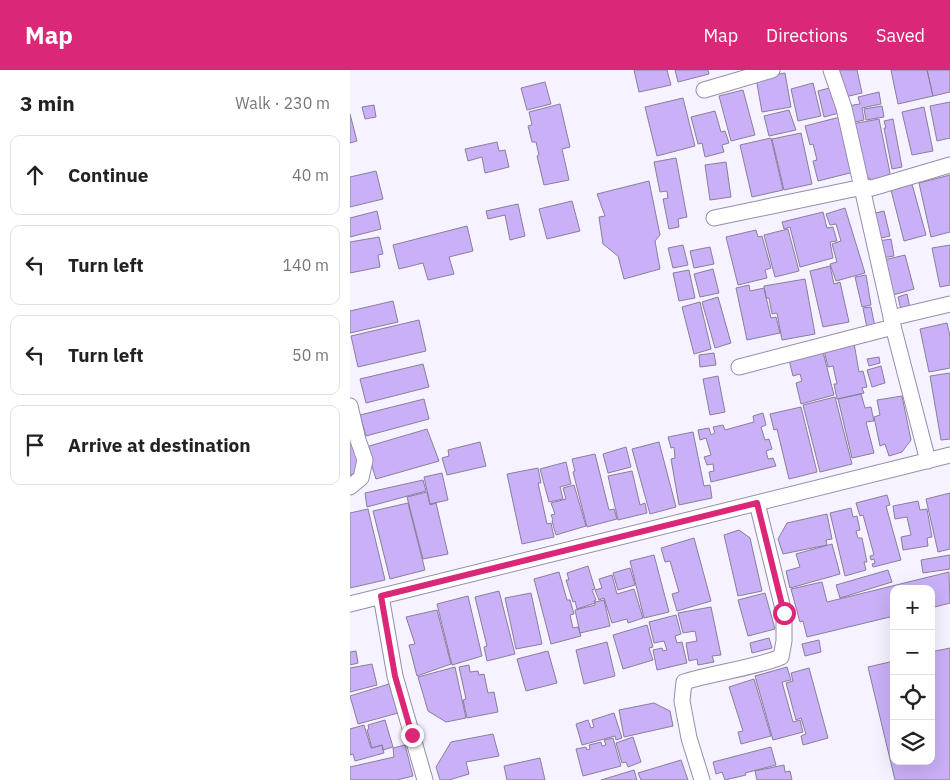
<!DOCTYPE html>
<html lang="en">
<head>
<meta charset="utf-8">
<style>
	body { margin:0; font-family:"IBM Plex Sans",sans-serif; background:#f6f6f6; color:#222 }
	.controls { position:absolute; right:15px; bottom:15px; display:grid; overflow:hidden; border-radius:10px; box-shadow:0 5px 20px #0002 }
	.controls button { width:45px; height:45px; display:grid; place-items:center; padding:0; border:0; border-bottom:1px solid #e0e0e0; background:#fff; color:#222; font:25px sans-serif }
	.stop { position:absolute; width:15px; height:15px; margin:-11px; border:4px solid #db2777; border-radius:50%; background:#fff }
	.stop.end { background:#db2777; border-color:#fff; box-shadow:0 1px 5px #0008 }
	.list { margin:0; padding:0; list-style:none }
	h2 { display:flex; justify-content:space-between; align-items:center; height:65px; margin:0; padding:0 20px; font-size:21px }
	h2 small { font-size:16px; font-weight:400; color:#767676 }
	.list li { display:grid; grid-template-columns:32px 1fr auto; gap:15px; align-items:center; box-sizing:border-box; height:80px; margin:0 10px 10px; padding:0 10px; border:1px solid #e0e0e0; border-radius:10px }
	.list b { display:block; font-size:19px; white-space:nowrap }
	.list em { font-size:16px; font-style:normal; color:#767676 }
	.icon { flex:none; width:28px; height:28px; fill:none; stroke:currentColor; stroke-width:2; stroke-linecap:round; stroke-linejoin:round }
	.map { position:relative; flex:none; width:600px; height:710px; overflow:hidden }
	header { display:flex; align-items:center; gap:30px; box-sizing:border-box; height:70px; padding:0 25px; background:#db2777; color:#fff }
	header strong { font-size:24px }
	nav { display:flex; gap:28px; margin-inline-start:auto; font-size:18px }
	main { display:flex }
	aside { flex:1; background:#fff }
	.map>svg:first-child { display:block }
</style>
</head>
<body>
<header>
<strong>Map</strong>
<nav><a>Map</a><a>Directions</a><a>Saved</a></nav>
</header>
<main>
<aside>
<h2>3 min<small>Walk · 230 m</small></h2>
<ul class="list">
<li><svg class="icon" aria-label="ahead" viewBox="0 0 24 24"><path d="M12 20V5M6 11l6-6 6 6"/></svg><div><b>Continue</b></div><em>40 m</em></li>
<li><svg class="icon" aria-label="left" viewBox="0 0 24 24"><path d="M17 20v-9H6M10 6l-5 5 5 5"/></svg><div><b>Turn left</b></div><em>140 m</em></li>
<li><svg class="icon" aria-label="left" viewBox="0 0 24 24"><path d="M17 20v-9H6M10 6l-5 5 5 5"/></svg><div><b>Turn left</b></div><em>50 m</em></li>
<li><svg class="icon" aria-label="arrive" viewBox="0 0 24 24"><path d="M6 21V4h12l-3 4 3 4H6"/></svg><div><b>Arrive at destination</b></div></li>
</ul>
</aside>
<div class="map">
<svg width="600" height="710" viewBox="0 0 600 710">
	<rect width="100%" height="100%" fill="#f6f2ff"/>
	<path fill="#c9b0f7" stroke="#887f9c" d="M284 0H317L321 15 289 22Z
		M325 0H358L359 4 328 12Z
		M489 0H507L512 23 495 27Z
		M541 0H577L583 26 548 34Z
		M577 0H600V22L583 26Z
		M435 3 441 37 412 42 406 8Z
		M195 12 201 34 177 40 171 18Z
		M463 13 471 46 448 51 441 19Z
		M483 17 489 43 474 47 468 21Z
		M393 20 405 65 381 71 369 26Z
		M529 22 531 34 512 38 514 50 501 53 497 36 510 34 508 27Z
		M333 28 345 76 307 86 295 37Z
		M600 32V68L587 71 580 36Z
		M210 34 220 77 212 79 219 110 194 115 187 86 189 85 186 72H182L178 56 182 55 179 42Z
		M24 35 26 47 15 49 12 37Z
		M532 36 534 47 516 50 514 39Z
		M574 37 583 81 562 85 552 42Z
		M439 40 446 60 419 66 414 46Z
		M365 41 371 62 375 61 379 73 372 75 374 82 355 87 352 73 348 74 341 47Z
		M0 44 7 71 0 73Z
		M494 46 508 101 468 111 463 91 467 90 463 74 460 75 455 56Z
		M529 49 540 103 527 113 512 104 502 54Z
		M543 49 552 97 542 99 534 58H536L534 51Z
		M451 63 462 114 434 120 422 69Z
		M421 68 433 120 402 127 390 75Z
		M147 72 149 81 155 80 159 97 135 103 132 87 118 91 115 79Z
		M326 88 337 147 328 149 329 157 319 159 313 129 318 128 317 121 310 122 304 92Z
		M376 92 381 127 360 130 355 95Z
		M26 101 33 129 0 137V107Z
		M600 105V162L581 167 569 113Z
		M299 111 310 165 305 171 310 199 274 209 268 186 253 174 249 147 255 146 247 124Z
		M562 114 576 165 554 171 541 120Z
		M222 131 230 161 197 169 189 139Z
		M168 134 175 166 160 170 155 145 138 149 136 141Z
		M495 138 515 203 486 211 480 194 487 192 482 174 491 171 486 154 480 155 476 144Z
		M27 141 31 159 0 167V148Z
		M534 141 540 166 527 169 521 144Z
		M473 142 477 158 483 157 487 171 480 172 483 188 450 197 440 157 434 159 432 152Z
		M117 156 123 181 99 187 104 204 78 210 73 193 49 199 43 175Z
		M438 159 449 201 425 207 414 165Z
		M406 160 408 167 412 166 421 198 415 200 417 208 388 215 376 167Z
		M29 167 33 184 28 185 30 197 0 203V172Z
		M541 169 544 186 532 188 529 171Z
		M333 175 338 195 323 198 318 178Z
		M600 175V215L590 217 582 178Z
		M360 177 364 194 344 198 340 181Z
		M555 185 564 219 543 225 534 190Z
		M480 196 484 214 490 212 499 252 473 257 460 201Z
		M363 199 369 223 350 227 344 204Z
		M339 200 345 228 329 231 323 203Z
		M516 205 521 235 512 237 505 207Z
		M455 209 465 264 432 270 427 243 422 244 419 228H416L414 216Z
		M399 215 400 221 414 218 421 248 426 247 430 263 397 270 386 218Z
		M557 224 560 238 551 240 548 227Z
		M368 227 381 273 365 278 352 232Z
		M43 231 48 252 0 263V241Z
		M350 232 361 279 344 284 332 237Z
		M521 237 525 257 517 258 513 238Z
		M69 250 76 281 8 297 1 266Z
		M597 253 600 266V298L579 302 570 259Z
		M504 273 509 302 513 301 517 317 512 318 514 323 487 329 484 314H487L483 296 478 297 474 280Z
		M473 282 484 325 451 334 446 313 452 311 450 304 443 306 439 290Z
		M364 283 366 295 350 297 349 285Z
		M529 287 530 293 519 296 517 289Z
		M73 294 79 317 16 333 10 309Z
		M531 296 535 313 522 317 517 300Z
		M600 303V369L591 370 580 306Z
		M368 306 375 342 360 345 353 309Z
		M511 324 515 338 521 337 524 351 516 352 524 383 502 388 488 329Z
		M552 326 561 370 552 382 539 386 535 374 530 376 524 347 530 345 527 330Z
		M485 327 502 394 470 402 453 335Z
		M74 329 79 349 16 366 10 345Z
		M451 337 467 402 439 409 427 359 424 360 420 344Z
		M413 343 416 355 411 357 415 370 419 369 422 379 416 381 418 389 423 388 426 396 361 412 359 402 364 401 363 394 357 395 354 387 361 385 356 368 350 370 348 360 359 358 361 365 365 363 363 357 373 355 375 360 404 352 403 346Z
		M77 359 89 391 26 409 16 377Z
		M343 362 354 416 360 415 362 428 329 435 321 389 325 388 324 377 321 378 318 367Z
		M130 372 136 396 97 405 92 388 99 386 98 380Z
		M309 372 326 437 300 444 282 379Z
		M4 373 11 402 0 405V374Z
		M276 377 281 397 258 403 253 384Z
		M245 384 259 440 264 439 267 449 237 457 223 402 225 401 222 389Z
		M216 392 221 414 210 417 213 429 199 432 190 399Z
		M188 398 191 413H188L197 454 201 453 204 467 172 474 157 404Z
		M282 401 290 435 295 433 297 443 268 450 258 406Z
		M92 403 98 430 80 434 74 407Z
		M73 410 76 421 17 437 15 423Z
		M224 415 236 456 206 465 202 451 203 450 201 445 205 444 201 433 216 429 213 418Z
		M77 422 80 435 86 433 98 484 73 489 57 427Z
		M600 423V479L588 482 576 429Z
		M537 425 540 435 536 436 551 490 523 497 522 494 525 493 524 489 521 490 520 486 524 485 513 445 510 446 506 433Z
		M568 431 570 440 577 439 582 467 577 468 578 476 553 480 551 467 561 465 557 447 545 449 543 436Z
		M58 433 75 500 40 509 23 441Z
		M501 438 503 447 507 446 510 460 506 461 508 468H512L517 492H514L516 500 495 506 480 443Z
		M18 439 35 510 0 518V443Z
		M477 444 482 469 476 470 477 475 433 484 428 469 437 453Z
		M389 460 400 468 412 521 388 526 374 465Z
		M344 468 361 531 327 541 322 524 329 522 320 491 315 492 311 478Z
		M482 474 490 504 440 518 436 501 450 497 446 484Z
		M304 485 319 542 294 548 280 491Z
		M600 485V499L573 503 571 490Z
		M238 496 245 519 242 520 246 530 244 531 245 533 227 539 225 531 223 532 216 510H219L217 503Z
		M280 498 285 515 268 520 263 503Z
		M538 500 542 512 490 528 486 515Z
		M209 502 217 530H220L224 544 220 545 223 558 228 557 231 566 201 574 184 509Z
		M599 502 600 533 581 538V519H544V546L457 567 453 551 450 552 441 519 472 512 477 532Z
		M262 505 267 524 284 519 293 548 278 553 277 549 262 553 254 528 249 530 245 520 252 518 249 509Z
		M149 521 165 584 137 591 134 577 137 576 125 527Z
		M181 523 192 574 166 579 155 528Z
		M415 523 425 559 398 566 388 530Z
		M118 526 132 586 102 595 87 534Z
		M254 530 260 556 230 563 225 540 245 535V532Z
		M361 537 371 585 362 586 364 592 348 595 347 589 339 591 336 573 347 571 345 561 333 563 328 543Z
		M87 540 101 594 67 606 59 575 65 574 56 547Z
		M326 545 331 564 325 566 327 573 332 572 337 593 307 600 303 580 312 578 313 581 317 580 314 571 304 573 299 552Z
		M297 555 303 577 299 578 303 590 273 599 263 565Z
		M419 568 422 578 402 583 400 573Z
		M469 570 471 582 455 586 452 574Z
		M257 572 265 606 234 614 226 580Z
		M600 578V710H545L518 597 544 591V691H581V582Z
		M6 581 8 593 0 595V582Z
		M198 581 207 613 176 621 167 589Z
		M22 594 27 615 0 622V598Z
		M119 595 120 602 128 601 129 605 134 604 138 623 144 622 148 642 117 648 113 630 116 629 109 597Z
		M105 597 116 648 96 652 78 641 68 607Z
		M437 597 441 610 432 612 443 652 450 650 453 662 423 670 405 606Z
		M459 598 478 668 453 675 451 666 456 664 451 648 446 650 436 613 443 611 441 603Z
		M404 609 421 666 391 674 388 662 393 661 379 617Z
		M39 614 48 643 8 654 0 626Z
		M304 633 320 641 323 656 274 667 269 640Z
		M264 643 272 668 266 670 265 666 232 675 226 654 238 650 241 658 244 657 242 650Z
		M35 650 43 677 33 680 32 675 22 678 17 660 19 659 18 655Z
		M14 655 21 678 32 675 34 683 5 691 3 684 0 685V659Z
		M143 664 149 686 116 692 119 704 99 710H90L86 697 101 672Z
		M283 667 291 692 278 697 276 692 272 693 266 673Z
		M263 668 271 696 233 706 226 679 236 677 237 680 240 679 239 675 251 672 252 676 256 675 254 670Z
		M55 675 63 706 47 710H0V697L44 687 43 678Z
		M421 677 426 695 395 703 396 705 375 710 372 702 366 704 363 692Z
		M190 688 195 710H157L154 696Z
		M331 690 338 710H291L288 703Z
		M434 695 435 702 440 701 442 710H407L405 701Z
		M284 700 287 710H251L261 707Z"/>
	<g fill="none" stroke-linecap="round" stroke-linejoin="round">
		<defs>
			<path id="street" d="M481 0 494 38 544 260 578 391
				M354 20 422 0
				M364 148 513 117 522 118 600 95
				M541 248 600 234
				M389 297 543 257
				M0 336 8 370 15 390 11 408 0 417
				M31 526 45 606 75 710
				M0 534 600 385
				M352 710 339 668 332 631 334 612C366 602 400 599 431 587L434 571V543L407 433"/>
		</defs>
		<use href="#street" stroke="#968daa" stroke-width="17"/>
		<use href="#street" stroke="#fff" stroke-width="15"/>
	</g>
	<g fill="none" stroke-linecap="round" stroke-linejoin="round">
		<path stroke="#db2777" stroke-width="6" d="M62 665 45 606 31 526 407 433 434 543"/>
	</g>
</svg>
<div class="controls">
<button>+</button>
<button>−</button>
<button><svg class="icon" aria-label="locate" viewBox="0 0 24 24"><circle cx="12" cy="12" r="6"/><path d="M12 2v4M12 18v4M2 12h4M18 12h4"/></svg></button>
<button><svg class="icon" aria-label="layers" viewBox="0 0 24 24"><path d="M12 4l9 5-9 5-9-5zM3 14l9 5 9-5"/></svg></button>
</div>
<div class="stop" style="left:434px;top:543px"></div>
<div class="stop end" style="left:62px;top:665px"></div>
</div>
</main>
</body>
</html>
